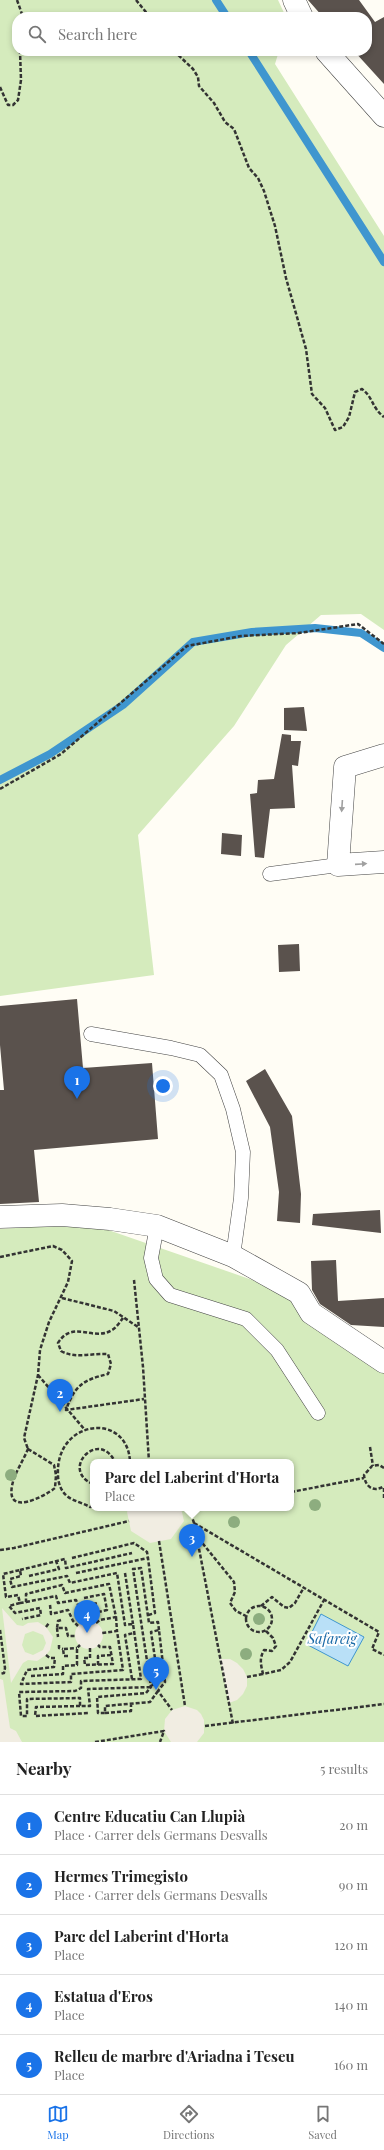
<!DOCTYPE html>
<html lang="en">
<head>
<meta charset="utf-8">
<style>
	body { margin:0; font-family:"Playfair Display",serif; background:#f6f6f6; color:#222 }
	.you { position:absolute; left:163px; top:1086px; width:14px; height:14px; margin:-10px; border:3px solid #fff; border-radius:50%; background:#1a73e8; box-shadow:0 0 0 6px #1a73e833 }
	.badge { display:grid; place-items:center; width:26px; height:26px; border-radius:50%; background:#1a73e8; color:#fff; font-size:13px; font-weight:700 }
	.pin { position:absolute; translate:-50% -33px; filter:drop-shadow(0 1px 2px #0008) }
	.pin::after { content:''; position:absolute; top:21px; width:14px; height:12px; background:inherit; clip-path:polygon(0 0,100% 0,50% 100%) }
	.popup { position:absolute; left:90px; top:1459px; width:204px; height:52px; box-sizing:border-box; display:grid; place-content:center; border-radius:8px; background:#fff; filter:drop-shadow(0 1px 3px #0005); font-size:13px; white-space:nowrap; color:#767676 }
	.popup b { font-size:15px; color:#222 }
	.popup::after { content:''; position:absolute; left:50%; top:100%; margin-left:-8px; border:8px solid transparent; border-top-color:#fff }
	.list { margin:0; padding:0; list-style:none }
	h2 { display:flex; justify-content:space-between; align-items:center; height:52px; margin:0; padding:0 16px; font-size:17px }
	h2 small { font-size:13px; font-weight:400; color:#767676 }
	.list li { display:grid; grid-template-columns:26px 1fr auto; gap:12px; align-items:center; box-sizing:border-box; height:60px; padding:0 16px; border-top:1px solid #e0e0e0 }
	.list b { display:block; font-size:15px; white-space:nowrap }
	.list p { margin:0; font-size:13px; white-space:nowrap; color:#767676 }
	.list em { font-size:13px; font-style:normal; color:#767676 }
	.icon { flex:none; width:22px; height:22px; fill:none; stroke:currentColor; stroke-width:2; stroke-linecap:round; stroke-linejoin:round }
	.map { position:relative; flex:none; width:384px; height:1742px; overflow:hidden }
	.search { position:absolute; background:#fff; box-shadow:0 2px 6px #0003; left:12px; right:12px; top:12px; height:44px; display:flex; align-items:center; gap:10px; box-sizing:border-box; padding:0 14px; border-radius:16px; color:#767676; font-size:15px }
	.sheet { height:352px; background:#fff }
	nav { display:flex; justify-content:space-around; align-items:center; box-sizing:border-box; height:56px; border-top:1px solid #e0e0e0; background:#fff; font-size:11px; color:#767676 }
	nav a { display:grid; justify-items:center; gap:2px }
	nav .on { color:#1a73e8 }
	.map>svg:first-child { display:block }
</style>
</head>
<body>
<div class="map">
<svg width="384" height="1742" viewBox="0 0 384 1742">
	<rect width="100%" height="100%" fill="#fffdf5"/>
	<path fill="#d5ebbd" fill-rule="evenodd" d="M0 0H278L286 17H17V51H279L275 64 384 236V630L361 614 321 615 286 645 234 726 138 835 154 975 0 996Z
		M88 1223 267 1285 300 1305 384 1371V1742H0V1229ZM93 1462H291V1508H93Z"/>
	<path fill="#f1ede2" fill-rule="evenodd" d="M129 1508H181L184 1521 171 1539 150 1543 131 1531 127 1512Z
		M2 1608 17 1625 23 1626 28 1623 38 1622 46 1627 53 1637 50 1650 46 1655 37 1661 28 1660 23 1663 11 1683ZM33 1631 43 1635 46 1643 43 1650 33 1655 25 1652 22 1645 25 1634Z
		M75 1635a14 14 0 1 1 28 0a14 14 0 1 1-28 0Z
		M220 1659H230L237 1663 243 1669 247 1677V1686L243 1694 237 1700 229 1703Z
		M0 1679 3 1680 10 1728 16 1731 22 1742H0Z
		M185 1706 197 1710 201 1714 204 1720V1733L197 1742H171L164 1731 165 1719 172 1710Z"/>
	<path fill="#b9e0f7" stroke="#3f96cf" d="M321 1614 364 1637 348 1666 306 1644Z"/>
	<g fill="none" stroke-linecap="round" stroke-linejoin="round">
		<path stroke="#3f96cf" stroke-width="8" d="M216 0 227 17
			M249 51 384 262
			M0 780 50 754 123 705 193 642 252 632 315 628 361 633 384 648"/>
	</g>
	<path fill="#5a524d" d="M308 0H359L375 22 384 17V84L354 51H367V17H323Z
		M304 707 307 731 284 730V708Z
		M282 734 291 735V741H301L298 766 292 765 295 808 270 809 264 858 255 857 250 794 257 793 258 780 274 779Z
		M222 833 242 835 241 856 221 854Z
		M299 944 300 971 279 972 278 945Z
		M77 999 83 1068 152 1063 158 1139 34 1150 39 1202 0 1204V1090H4L0 1045V1006Z
		M265 1069 292 1116 301 1194 300 1223 277 1221 279 1192 270 1127 246 1081Z
		M380 1210 381 1233 312 1225 313 1214Z
		M336 1260 338 1301 384 1298V1327L351 1325 320 1304 312 1290 311 1261Z"/>
	<g fill="none" stroke-linecap="round" stroke-linejoin="round">
		<defs>
			<path id="lane" d="M270 874 338 865
				M91 1034 171 1048 200 1055 221 1075 233 1109 243 1152 241 1198 233 1256
				M157 1226 151 1258 156 1279 170 1295 246 1319 277 1350 318 1413"/>
			<path id="street" d="M294 0 302 17
				M326 51 384 116
				M384 755 345 767 338 865 384 862
				M0 1217 62 1215 110 1219 157 1226 233 1256 299 1293 311 1313 384 1362"/>
		</defs>
		<use href="#lane" stroke="#444" stroke-width="15"/>
		<use href="#street" stroke="#444" stroke-width="23"/>
		<path stroke="#333" stroke-width="2.5" stroke-dasharray="4 2" stroke-linecap="butt" d="M17 0 23 17
			M136 0 150 17
			M174 51 193 69 198 77 199 86 214 103 225 122 234 129 249 168 258 178 264 191 275 226 286 278 306 349 312 394 325 408 335 430 343 427 349 417 355 392 362 389C373 397 372 408 384 417
			M0 87 8 105H13L18 100 21 80 20 51
			M0 789 61 754 187 646 241 636 299 633 358 624 384 644
			M0 1257 53 1246 62 1250 72 1261 68 1282 49 1322 40 1350 38 1375 24 1438 28 1449
			M134 1280 143 1367 149 1462
			M62 1298 114 1311 138 1327
			M123 1318C120 1322 116 1328 112 1330 93 1342 73 1319 58 1343L61 1351C75 1359 92 1353 108 1354L111 1364 108 1374C83 1380 75 1385 66 1410L144 1399
			M38 1375 85 1430
			M370 1447 373 1466
			M28 1449 54 1465 56 1475 55 1488C45 1496 6 1517 12 1486 14 1474 23 1461 28 1449Z
			M384 1468 379 1465 372 1466 364 1475C365 1487 374 1493 384 1486
			M93 1484C59 1470 99 1428 115 1462
			M384 1488V1499
			M291 1492 364 1478
			M93 1506 90 1507C83 1503 73 1501 67 1496 61 1491 58 1483 58 1475 55 1419 128 1411 130 1462
			M189 1508 194 1523 233 1724
			M190 1511 206 1508
			M194 1523 379 1632 372 1649 384 1655
			M195 1534 234 1582 235 1592 230 1603 236 1611 246 1616
			M159 1541 185 1706
			M0 1550 14 1548 129 1521
			M72 1558 134 1543 147 1552 148 1558
			M20 1570 65 1559 66 1568 132 1553
			M76 1573 148 1558 155 1613 148 1615
			M125 1573 133 1624
			M29 1576 59 1569 56 1561
			M84 1598 104 1594 107 1610 85 1615 86 1621
			M26 1602 56 1596 58 1603 76 1600 79 1607 98 1603
			M20 1603 9 1606 15 1613 40 1608 41 1615 22 1619
			M50 1605 51 1614 68 1610 73 1621 78 1626
			M246 1619a13 13 0 1 1 26 0a13 13 0 1 1-26 0Z
			M261 1606 272 1597 284 1607 289 1608 295 1603 303 1589
			M116 1617 117 1631
			M61 1620 58 1621 57 1628H66L68 1636H75
			M96 1623 100 1620 116 1617 109 1584 65 1593 62 1585 26 1594V1602L20 1603 18 1595 6 1597 3 1574 20 1570 21 1576 10 1579 12 1587 67 1576 70 1583 117 1573 125 1625 133 1624 141 1679 81 1681V1688L75 1691 19 1692 21 1716H27V1699L80 1698V1706H90L88 1689 151 1687 158 1678 151 1632 159 1630 165 1682 158 1691 172 1710
			M46 1627 49 1623
			M57 1628 58 1637
			M0 1630 5 1668 4 1673 0 1674
			M266 1631 273 1638 276 1646 272 1651 264 1650C259 1659 261 1665 263 1674L281 1670 290 1662 324 1600
			M59 1645V1648L63 1649
			M90 1648V1658H84L85 1665 113 1664 110 1647H100L98 1645
			M46 1655 50 1658H55L54 1667 27 1670 21 1684 71 1682V1674L123 1670 117 1631 102 1633
			M68 1656H64L63 1649 77 1648
			M98 1665V1656L112 1655
			M31 1676 63 1674V1666L77 1665V1648L80 1645
			M247 1677 263 1674
			M132 1679 125 1635 134 1633
			M158 1691 150 1702 105 1706V1713H98L97 1697 146 1693 151 1687 133 1569 141 1568 149 1623 158 1622 159 1630
			M80 1706 36 1707 35 1716 89 1713
			M105 1713 131 1711V1704
			M205 1726 384 1704
			M95 1742 164 1731 160 1742"/>
		<use href="#lane" stroke="#fff" stroke-width="14"/>
		<use href="#street" stroke="#fff" stroke-width="22"/>
	</g>
	<g fill="#8dad7f">
		<circle cx="11" cy="1475" r="6"/>
		<circle cx="315" cy="1505" r="6"/>
		<circle cx="234" cy="1522" r="6"/>
		<circle cx="259" cy="1619" r="6"/>
		<circle cx="246" cy="1654" r="6"/>
	</g>
	<defs><path id="oneway-solid" d="M-6-.8H1V-3.2L6.5 0L1 3.2V.8H-6Z"/></defs>
	<g fill="#a0a0a0">
		<use href="#oneway-solid" transform="translate(342 806) rotate(94)"/>
		<use href="#oneway-solid" transform="translate(361 864) rotate(-4)"/>
	</g>
	<g text-anchor="middle" stroke-width="4" stroke-linejoin="round" paint-order="stroke">
		<g font-size="14" font-style="italic" fill="#1768a6" stroke="#fff">
			<text x="332" y="1644">Safareig</text>
		</g>
	</g>
</svg>
<div class="you"></div>
<div class="pin badge" style="left:77px;top:1099px">1</div>
<div class="pin badge" style="left:60px;top:1412px">2</div>
<div class="pin badge" style="left:192px;top:1557px">3</div>
<div class="popup"><b>Parc del Laberint d'Horta</b>Place</div>
<div class="pin badge" style="left:87px;top:1633px">4</div>
<div class="pin badge" style="left:156px;top:1690px">5</div>
<div class="search"><svg class="icon" aria-label="search" viewBox="0 0 24 24"><circle cx="10" cy="10" r="6"/><path d="M15 15l6 6"/></svg>Search here</div>
</div>
<section class="sheet">
<h2>Nearby<small>5 results</small></h2>
<ul class="list">
<li><span class="badge">1</span><div><b>Centre Educatiu Can Llupià</b><p>Place · Carrer dels Germans Desvalls</p></div><em>20 m</em></li>
<li><span class="badge">2</span><div><b>Hermes Trimegisto</b><p>Place · Carrer dels Germans Desvalls</p></div><em>90 m</em></li>
<li><span class="badge">3</span><div><b>Parc del Laberint d'Horta</b><p>Place</p></div><em>120 m</em></li>
<li><span class="badge">4</span><div><b>Estatua d'Eros</b><p>Place</p></div><em>140 m</em></li>
<li><span class="badge">5</span><div><b>Relleu de marbre d'Ariadna i Teseu</b><p>Place</p></div><em>160 m</em></li>
</ul>
</section>
<nav>
<a class="on"><svg class="icon" aria-label="map" viewBox="0 0 24 24"><path d="M3 6l6-2 6 2 6-2v14l-6 2-6-2-6 2zM9 4v14M15 6v14"/></svg>Map</a>
<a><svg class="icon" aria-label="directions" viewBox="0 0 24 24"><path d="M12 3l9 9-9 9-9-9zM9 14v-3h6M13 9l2 2-2 2"/></svg>Directions</a>
<a><svg class="icon" aria-label="saved" viewBox="0 0 24 24"><path d="M7 4h10v16l-5-4-5 4z"/></svg>Saved</a>
</nav>
</body>
</html>
